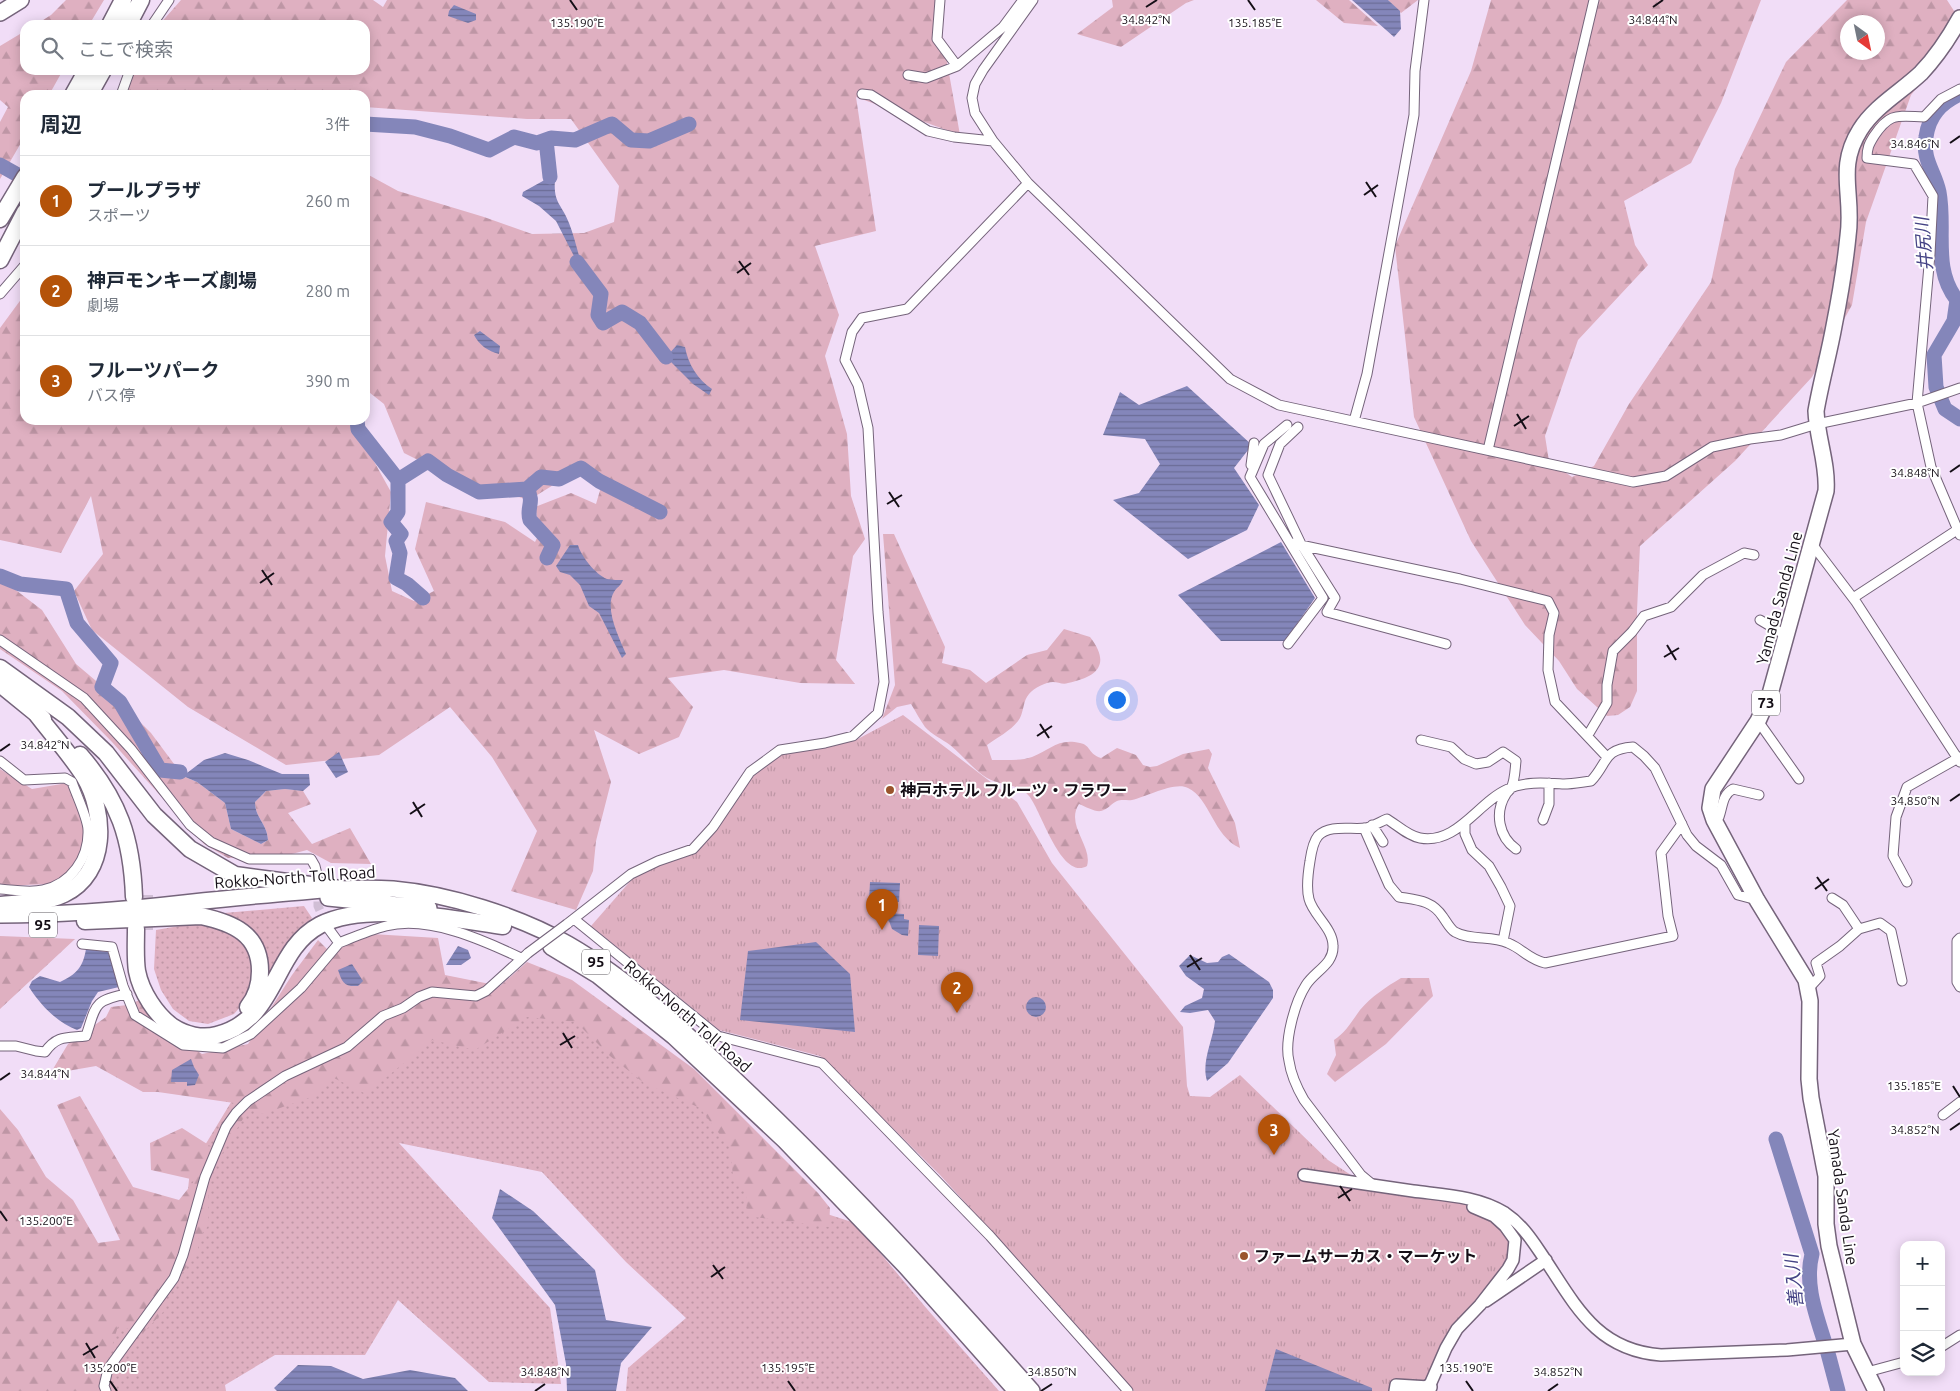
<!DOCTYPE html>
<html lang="ja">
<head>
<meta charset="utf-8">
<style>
	body { margin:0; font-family:Ubuntu,"Noto Sans JP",sans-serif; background:#f6f6f7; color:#1f2937 }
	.controls { position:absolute; right:15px; bottom:15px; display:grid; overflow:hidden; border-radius:10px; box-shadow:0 2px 12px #0003 }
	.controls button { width:45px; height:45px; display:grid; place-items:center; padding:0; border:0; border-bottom:1px solid #e0e1e3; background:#fff; color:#1f2937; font:25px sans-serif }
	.compass { position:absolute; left:1840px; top:15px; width:45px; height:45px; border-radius:50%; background:#fff; box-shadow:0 2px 12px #0003; rotate:147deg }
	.you { position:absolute; left:1116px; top:699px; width:18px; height:18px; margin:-12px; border:4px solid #fff; border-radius:50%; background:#1a73e8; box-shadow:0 0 0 8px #1a73e833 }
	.badge { display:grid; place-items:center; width:32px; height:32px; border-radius:50%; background:#b45309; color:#fff; font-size:16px; font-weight:700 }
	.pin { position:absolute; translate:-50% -41px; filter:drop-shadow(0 1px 2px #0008) }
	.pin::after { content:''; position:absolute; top:26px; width:18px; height:15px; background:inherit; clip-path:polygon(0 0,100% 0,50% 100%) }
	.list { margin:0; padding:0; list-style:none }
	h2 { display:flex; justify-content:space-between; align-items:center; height:65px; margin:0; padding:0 20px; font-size:21px }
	h2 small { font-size:16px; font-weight:400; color:#747a83 }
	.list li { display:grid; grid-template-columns:32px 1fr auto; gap:15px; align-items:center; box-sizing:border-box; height:90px; padding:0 20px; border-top:1px solid #e0e1e3 }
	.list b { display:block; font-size:19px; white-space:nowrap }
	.list p { margin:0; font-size:16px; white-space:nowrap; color:#747a83 }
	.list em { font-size:16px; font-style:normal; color:#747a83 }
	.icon { flex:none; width:28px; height:28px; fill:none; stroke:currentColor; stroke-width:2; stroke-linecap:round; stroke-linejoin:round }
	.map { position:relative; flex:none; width:1960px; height:1391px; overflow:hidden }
	.search { position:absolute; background:#fff; box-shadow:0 2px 12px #0003; left:20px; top:20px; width:350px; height:55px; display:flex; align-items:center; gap:12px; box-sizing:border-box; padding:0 18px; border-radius:15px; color:#747a83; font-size:19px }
	.panel { position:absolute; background:#fff; box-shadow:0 2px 12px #0003; left:20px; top:90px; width:350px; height:335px; border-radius:15px }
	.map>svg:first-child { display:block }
</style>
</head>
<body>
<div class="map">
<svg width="1960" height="1391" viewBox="0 0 1960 1391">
	<defs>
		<pattern id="grass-dots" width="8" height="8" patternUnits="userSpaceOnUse" patternTransform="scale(1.25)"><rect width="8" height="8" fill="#dfb0c1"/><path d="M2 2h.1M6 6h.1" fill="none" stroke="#be96a5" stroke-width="1.8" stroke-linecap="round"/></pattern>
		<pattern id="forest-firs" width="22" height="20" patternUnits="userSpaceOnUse" patternTransform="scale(1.25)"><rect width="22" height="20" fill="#dfb0c1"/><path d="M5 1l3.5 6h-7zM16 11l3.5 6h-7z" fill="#be96a5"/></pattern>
		<pattern id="park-tufts" width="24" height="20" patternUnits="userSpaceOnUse" patternTransform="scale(1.25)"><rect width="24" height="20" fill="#dfb0c1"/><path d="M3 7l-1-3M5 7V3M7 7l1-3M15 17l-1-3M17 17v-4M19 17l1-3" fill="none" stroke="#be96a5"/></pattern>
		<pattern id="water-rules" width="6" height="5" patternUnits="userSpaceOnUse" patternTransform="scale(1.25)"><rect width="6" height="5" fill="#8486ba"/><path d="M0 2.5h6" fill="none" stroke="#6b6c96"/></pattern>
	</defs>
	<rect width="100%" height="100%" fill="#f1ddf7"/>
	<path fill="url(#grass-dots)" d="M304 906 312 918 287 944 267 984 247 929 224 913Z
		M202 922 231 931 248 950 253 972 248 998 234 1014 208 1024 189 1021 173 1009 161 990 154 969 156 930Z
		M573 995 652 1053 796 1204 855 1223 927 1309 999 1391H626L628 1368 686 1318 626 1262 542 1172 399 1143 550 1308 561 1384 489 1382 398 1300 365 1355H275L225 1385 226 1391H86L70 1348 182 1248 190 1170 242 1084Z"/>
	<path fill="url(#forest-firs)" fill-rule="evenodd" d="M66 0H104L89 25H35L51 15Z
		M181 0H373L383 7 387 0H940L942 34 960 135 856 97 876 231 815 246 839 315 825 356 847 434 851 496 865 539 853 556 836 660 855 684 800 683 724 670 668 678 693 707 679 737 639 754 594 730 611 782 596 841 593 871 576 910 511 891 537 831 492 757 450 707 379 755 286 765 188 707 92 630 74 591 103 554 91 496 61 553 0 540V328L25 294V420H351L391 492 385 556 392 591 414 601 434 591 415 549 426 502 505 522 535 542 540 532 535 507 571 493 596 504 601 487 576 471 529 500 456 479 404 453 384 404 365 389V173L398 191 484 217 532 234 584 233 614 222 619 186 571 119H527L365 107V95H115L130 70H365V25H159Z
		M1112 0H1194L1186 3 1121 47 1077 34 1113 7Z
		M1316 0H1349L1378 26 1344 23Z
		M1388 0H1418L1401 13Z
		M1491 0H1761L1721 103 1691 163 1624 201 1635 245 1648 265 1578 340 1545 436 1549 461 1572 477 1594 466 1629 404 1711 282 1735 169 1786 62 1847 0H1947L1956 14 1939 60 1911 95 1866 222 1852 305 1812 377 1735 461 1640 546 1637 611V691L1630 707 1618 715 1607 716 1577 689 1559 661 1525 625 1471 541 1414 417 1395 246 1471 71ZM1848 22H1878V52H1848Z
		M25 31V70H63L49 95H25V136L0 179V122L8 107 0 100V46Z
		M883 534H894L945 647 942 663 970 670 986 683 1027 655 1047 650 1064 629 1090 637C1111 664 1098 677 1068 683 1063 685 1058 682 1053 682 1046 682 1034 688 1029 694 1023 701 1024 710 1020 718 1014 729 997 738 987 745L992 760C1004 760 1021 761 1032 757 1051 750 1057 738 1080 743 1091 745 1088 754 1101 758L1117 748 1136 755 1143 765 1150 767 1157 766 1183 754 1209 749 1212 754 1208 768 1235 823 1240 848C1213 836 1210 798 1188 788 1175 781 1146 797 1132 800 1128 801 1122 799 1117 801 1112 803 1107 810 1101 811 1095 812 1086 807 1079 804 1065 825 1093 846 1087 866 1061 881 1041 810 1029 796 1019 783 1000 786 987 778 974 770 962 755 950 745 942 739 931 734 925 727 920 720 916 712 911 704L897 707 882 719 895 685Z
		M0 578 42 610 76 664 115 697 151 733 183 776 197 782 225 803 231 829 261 844 268 840C267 823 255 818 255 802L266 791 285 789 303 791 311 804 288 813 312 844 350 828 371 864 331 863 307 850 288 855 228 858 204 844 112 742 62 691 0 649Z
		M0 769 32 789 67 783 86 814 87 838 74 872 50 884 0 886Z
		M355 933 438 938 445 975 500 986 527 962 572 980 694 1069 818 1193 830 1208 829 1227 747 1216 746 1192 733 1176 730 1148 700 1108 644 1083 610 1056 576 1022 527 1017 475 1050 432 1040 366 1094 332 1077 314 1096 263 1114 249 1109 209 1175 208 1226 198 1239V1251L166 1295 165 1310 143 1333 118 1326 99 1391H0V1109L18 1130 46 1177 73 1200 98 1243 120 1240 57 1105 80 1096 133 1187 179 1200 195 1180 151 1170 150 1143 182 1128 215 1149 234 1103 158 1092H143L96 1066 50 1074 68 1044 106 1017 111 1007 127 1005 140 1000 154 1021 202 1054 248 1044 292 975 318 940 328 950Z
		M0 936 75 939 0 1009Z
		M1401 978H1429L1433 996 1386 1044 1335 1082 1327 1074 1336 1055 1334 1040C1346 1032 1352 1021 1360 1010 1372 996 1386 987 1401 978Z"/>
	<path fill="url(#park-tufts)" d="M903 715 1017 802 1052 863 1183 1027 1187 1086 1190 1096 1210 1097 1240 1075 1328 1160 1374 1190 1465 1202 1488 1210 1510 1242 1509 1259 1449 1336 1429 1387 1393 1391H1134L1056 1302 940 1175 820 1056 719 1030 591 926 633 878 658 864 694 851 753 773 780 755 854 741Z"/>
	<path fill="url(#water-rules)" d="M1352 0H1388L1400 11 1401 29 1394 37Z
		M454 5 476 14V20L468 23 448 16 449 11Z
		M550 177 555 179C553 204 562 204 569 223 574 236 577 249 581 263L577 262 556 221 539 206 522 196 523 192Z
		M480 331 500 346 499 354C488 351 479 345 474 335Z
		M677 345 685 347C688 364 698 380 712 389L709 395 693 384 666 357Z
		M1187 386 1252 445 1234 468 1259 505 1247 530 1188 559 1113 500 1139 493 1160 464 1145 439 1103 435 1120 392 1139 405Z
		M1281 542 1315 598 1285 641H1221L1178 595Z
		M570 545H578C581 556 595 574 607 579 612 580 619 580 623 580 621 586 617 587 614 592 604 608 619 638 626 654L622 658 599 613 589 606 580 585 570 575 560 572 556 566Z
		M339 752 348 772 336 778 325 762Z
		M225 753 248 760 282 774H309L310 785 303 791 285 789 266 791 255 802C255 818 267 823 268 840L261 844 231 829 225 803 197 782 183 776 204 760Z
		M870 882 900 883 899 902 869 900Z
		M886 913 904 914V919L909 920 908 936 902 935 892 929Z
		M919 925 939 926 938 956 918 955Z
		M816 942 850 974 855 1032 740 1020 748 951Z
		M458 946 468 950 471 958 461 965H446Z
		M86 949 108 952 119 987 98 992 92 1001 81 1028 77 1030C57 1022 41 1006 29 987L32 981 40 976 60 982C77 974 83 967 86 949Z
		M1229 954 1269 982 1273 990V998L1228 1063 1207 1081C1201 1061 1213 1041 1215 1021L1208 1010 1190 1013 1180 1012 1185 1006 1202 998 1204 989 1186 976 1179 966 1190 955 1207 963 1218 962 1222 957Z
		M352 964 363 981 358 986C344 987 342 982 338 970Z
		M1026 1007a10 10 0 1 1 20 0a10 10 0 1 1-20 0Z
		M191 1059 194 1067 199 1075 195 1085 187 1086V1082H171L172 1070Z
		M500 1189 533 1211 595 1270 606 1320 652 1327 621 1363 616 1391H567L566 1364 555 1305 492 1218Z
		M1276 1349 1372 1388V1391H1265Z
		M298 1365 331 1366 363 1379 410 1370 455 1378 468 1391H277L274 1388Z"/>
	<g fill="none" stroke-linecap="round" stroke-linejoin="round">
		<path stroke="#8486ba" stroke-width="15" d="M1960 94C1941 103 1929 115 1926 137 1922 160 1935 172 1939 192 1946 229 1932 269 1957 300L1954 321 1934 355 1936 387 1945 409 1960 419
			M365 124 415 127 450 136 489 150 514 137 537 143 551 138 575 140 612 124 631 140 649 141 689 124
			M546 140 550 177
			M0 165 25 179
			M577 262 601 294 598 315 603 323 622 312 640 323 666 357
			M357 420 358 429 398 480 428 461 447 475 479 492 527 489 541 477 559 479 581 468 599 481 660 512
			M398 480V512L391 522 401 534 396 541 400 553 396 578 407 584 423 598
			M527 489C535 502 526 508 530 520L553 545 547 558
			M0 576 20 584 66 589 77 623 111 663 102 687 120 702 160 770 180 772
			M1776 1139 1812 1254C1803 1289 1820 1323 1829 1357 1832 1368 1835 1380 1838 1391"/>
		<path stroke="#d0bed5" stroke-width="9" stroke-dasharray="9 4.5" stroke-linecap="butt" d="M318 888V906L327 926"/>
		<path stroke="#d0bed5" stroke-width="16" stroke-dasharray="16 8" stroke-linecap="butt" d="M145 895V930"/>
		<defs>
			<path id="minor" d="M940 0 937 39 957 66 1003 27 1023 0
				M152 25 169 0
				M908 75 926 78 957 66
				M1960 89 1941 99 1924 117C1897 116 1890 112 1874 136 1869 144 1867 148 1867 158L1914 164 1933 196 1930 254 1917 403 1931 467 1960 535
				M862 94 871 95 928 131 954 137 993 141
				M121 95 130 70
				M1028 183 993 141 975 113 972 98 975 84 983 70 1033 0
				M0 294 25 265
				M1354 421 1367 374 1414 115 1415 71 1424 0
				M1287 425 1264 444 1250 477 1323 598 1288 644
				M1298 427 1280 444 1268 475 1301 544 1335 598 1327 612 1446 644
				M1488 450 1594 0
				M1251 465 1254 443
				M1291 543 1460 579 1548 601 1554 613 1549 635 1548 670 1555 702 1607 757
				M1812 544 1856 602 1960 762
				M1853 598 1957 530
				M1760 620 1787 636
				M0 640 84 698 131 749 190 825 211 842 249 859H311L315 866 317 874
				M1758 721 1799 779
				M1588 735 1607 703V685L1613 651 1632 632 1644 616 1671 607 1703 575 1744 553 1754 555
				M1421 740 1451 747 1464 759 1476 764 1488 762 1503 752 1516 761C1515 769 1515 781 1511 788 1510 790 1507 792 1506 794 1494 813 1499 837 1516 849
				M0 761 24 780 65 778 72 782C76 794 88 819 88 830 89 858 71 884 43 890 29 893 14 890 0 889
				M1543 820 1549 804V783
				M1714 820 1719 817C1723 806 1722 795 1733 789L1759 795
				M1465 823V834L1472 850 1489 866 1501 887 1510 906 1503 941
				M1372 825 1383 842
				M1364 828 1389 885 1399 897C1417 900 1432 900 1443 917 1446 921 1450 929 1455 932 1471 941 1492 935 1508 943 1523 949 1528 959 1545 963L1673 936 1668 916 1661 853 1682 824
				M1907 882 1893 856 1896 817 1907 787 1960 757
				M1832 898 1843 905 1859 929
				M574 919 718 1036 822 1063 990 1236 1128 1391
				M567 924 631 874 658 861 693 849 713 827 750 772 780 750 825 743 853 736 878 713 884 682 878 612 868 428 858 385 845 360 852 332 862 318 907 309 1028 183 1230 379 1279 405 1633 482 1666 476 1712 447 1750 439 1781 435 1817 424 1917 403 1960 388
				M328 928 339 943C354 937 370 930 386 926 428 915 483 940 521 958
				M1960 938 1957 941V982L1960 987
				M82 944 112 947 123 986 135 1015 183 1045 223 1048 251 1034 301 988 339 943
				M1809 988 1820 976 1816 963 1840 946 1859 929 1880 923 1891 931 1902 981
				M0 1046H16L36 1051 45 1052C57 1035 67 1038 86 1036 96 1006 93 1000 127 994
				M1943 1115 1960 1102
				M1373 1185 1361 1175 1304 1100C1297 1088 1291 1075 1289 1061 1284 1041 1295 1002 1306 985 1315 971 1334 964 1333 946 1333 928 1313 915 1309 899 1306 888 1308 873 1310 861 1311 854 1313 842 1318 836 1330 824 1351 830 1366 828 1373 826 1380 822 1387 819 1397 825 1408 836 1420 838 1457 845 1478 802 1508 789 1525 781 1546 783 1564 784 1573 784 1582 782 1591 781 1608 763 1603 749 1633 747L1644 756 1655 768 1687 835 1696 846 1721 865 1738 895 1757 900
				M1941 1347 1960 1335
				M1867 1372 1904 1362
				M106 1391 104 1386 108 1369 174 1278 183 1255 205 1177 226 1127 236 1113 248 1101 285 1076 347 1047 383 1016 403 1008 419 997 432 992 476 996 486 991 528 953"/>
			<path id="tertiary" d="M1304 1175C1340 1180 1377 1186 1413 1191 1443 1195 1478 1196 1505 1213 1520 1223 1530 1237 1540 1252 1574 1302 1594 1350 1661 1355L1787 1350 1853 1344
				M1486 1301 1546 1260
				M1395 1391 1396 1385 1429 1387 1446 1348 1457 1329 1480 1305 1508 1269 1513 1260 1515 1240 1505 1226 1494 1216 1473 1207"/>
			<path id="primary" d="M0 13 21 0
				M328 898 429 908
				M0 915C61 915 123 910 184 903 223 899 262 895 301 892 331 889 362 887 393 889 449 894 519 916 568 944 634 982 689 1036 744 1088 845 1184 940 1286 1032 1391
				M551 947 597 975 674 1037 785 1141 906 1267 1016 1391
				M1427 1391 1429 1387
				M1876 1391 1853 1344 1829 1246 1826 1224V1176L1811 1098 1809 1079 1810 1001 1806 980 1757 900 1714 820 1710 808 1713 789 1758 721 1770 694 1826 491C1828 464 1817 438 1816 411 1821 382 1829 354 1834 326 1840 296 1845 266 1848 236 1854 195 1836 168 1860 130 1875 106 1901 92 1921 73 1937 56 1949 38 1960 18"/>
			<path id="motorway" d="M110 25 123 0
				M128 25 141 0
				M73 95 87 70
				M89 95 103 70
				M0 219 25 177
				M0 260 25 212
				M0 668 68 717 106 753 154 815 190 849 235 875 341 889
				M0 684 43 719
				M80 755C119 800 132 839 134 897
				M0 905C21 903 45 903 64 894 108 873 106 813 84 776 70 754 51 733 35 712
				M85 921 201 916C233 923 260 934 260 971 260 985 257 996 248 1007
				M136 929C136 943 135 958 137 971 141 992 156 1015 173 1027 185 1035 202 1039 217 1035 279 1019 271 951 320 925 366 901 453 919 503 926"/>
		</defs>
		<use href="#minor" stroke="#75647b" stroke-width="11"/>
		<use href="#tertiary" stroke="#75647b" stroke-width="14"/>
		<use href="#primary" stroke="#75647b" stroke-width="18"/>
		<use href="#motorway" stroke="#75647b" stroke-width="19"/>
		<use href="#minor" stroke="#fff" stroke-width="9"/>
		<use href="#tertiary" stroke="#fff" stroke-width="11"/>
		<use href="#primary" stroke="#fff" stroke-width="15"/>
		<use href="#motorway" stroke="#fff" stroke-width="16"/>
		<defs>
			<path id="minor-bridge" d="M528 953 567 924"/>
		</defs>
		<use href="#minor-bridge" stroke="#75647b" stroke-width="11" stroke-linecap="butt"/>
		<use href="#minor-bridge" stroke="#fff" stroke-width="9"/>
	</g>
	<path fill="none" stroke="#150f17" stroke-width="2" d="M570 0 577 10M1248 0 1255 10M1146 7 1157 0M1653 7 1663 0M1950 143 1960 136M1366 182 1376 197M1364 195 1378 185M739 261 749 275M737 273 751 263M1517 414 1526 429M1514 426 1529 416M1950 472 1960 465M889 492 899 507M887 504 902 495M262 570 272 585M260 583 274 573M1667 645 1676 660M1664 657 1679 648M1040 724 1049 738M1037 736 1052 726M0 751 10 744M1950 801 1960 794M413 802 422 817M410 814 425 804M1817 877 1827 891M1815 889 1829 879M1190 955 1200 970M1187 967 1202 958M563 1033 572 1048M560 1045 575 1036M0 1080 10 1073M1953 1086 1960 1097M1950 1130 1960 1123M1340 1186 1350 1201M1338 1198 1352 1189M0 1211 7 1221M713 1265 723 1279M711 1277 725 1267M86 1343 95 1358M83 1355 98 1346M110 1381 117 1391M788 1381 795 1391M1466 1381 1473 1391M535 1391 545 1384M1041 1391 1052 1384M1548 1391 1558 1384"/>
	<g fill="#9a542c" stroke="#fff" stroke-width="2">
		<circle cx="890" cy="790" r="5"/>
		<circle cx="1244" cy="1256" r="5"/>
	</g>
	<g text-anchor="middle" stroke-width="4" stroke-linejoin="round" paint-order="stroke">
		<g fill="#fff" stroke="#5b575d" stroke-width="1">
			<rect x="1752" y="690.5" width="28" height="25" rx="4"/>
			<rect x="29" y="912.5" width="28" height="25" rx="4"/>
			<rect x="582" y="949.5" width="28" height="25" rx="4"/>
		</g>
		<g font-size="15" font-weight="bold" fill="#150f17">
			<text x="1766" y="708">73</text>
			<text x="43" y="930">95</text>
			<text x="596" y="967">95</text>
		</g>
		<g font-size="16" fill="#150f17" stroke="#fff">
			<text transform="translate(1779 598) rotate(-75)" y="6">Yamada Sanda Line</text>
			<text transform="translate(295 877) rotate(-4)" y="6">Rokko-North Toll Road</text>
			<text transform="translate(688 1016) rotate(41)" y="6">Rokko-North Toll Road</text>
			<text transform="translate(1843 1197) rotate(82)" y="6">Yamada Sanda Line</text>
		</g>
		<g font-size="16" font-weight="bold" fill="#150f17" stroke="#fff" text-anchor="start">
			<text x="900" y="796">神戸ホテル フルーツ・フラワー</text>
			<text x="1254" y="1262">ファームサーカス・マーケット</text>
		</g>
		<g font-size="18" font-style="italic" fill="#454385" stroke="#fff">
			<text transform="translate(1924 244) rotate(-95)" y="6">井尻川</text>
			<text transform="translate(1794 1281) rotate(-96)" y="6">善入川</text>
		</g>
	</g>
	<g font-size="12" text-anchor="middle" fill="#150f17" stroke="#fff" stroke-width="4" stroke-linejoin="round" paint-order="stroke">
		<text x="1146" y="24">34.842°N</text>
		<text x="1653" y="24">34.844°N</text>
		<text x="1255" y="27">135.185°E</text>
		<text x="577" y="27">135.190°E</text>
		<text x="1915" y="148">34.846°N</text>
		<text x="1915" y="477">34.848°N</text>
		<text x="45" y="749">34.842°N</text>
		<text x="1915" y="805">34.850°N</text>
		<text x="45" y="1078">34.844°N</text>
		<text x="1914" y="1090">135.185°E</text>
		<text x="1915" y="1134">34.852°N</text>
		<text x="46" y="1225">135.200°E</text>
		<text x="110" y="1372">135.200°E</text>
		<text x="788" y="1372">135.195°E</text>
		<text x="1466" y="1372">135.190°E</text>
		<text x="545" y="1376">34.848°N</text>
		<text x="1052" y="1376">34.850°N</text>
		<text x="1558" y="1376">34.852°N</text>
	</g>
</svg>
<div class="controls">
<button>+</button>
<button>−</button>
<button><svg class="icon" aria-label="layers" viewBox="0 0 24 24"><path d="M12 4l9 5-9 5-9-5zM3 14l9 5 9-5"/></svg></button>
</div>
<svg class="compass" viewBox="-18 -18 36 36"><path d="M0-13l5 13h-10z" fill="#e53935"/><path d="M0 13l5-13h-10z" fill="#747a83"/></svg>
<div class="you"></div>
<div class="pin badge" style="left:882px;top:930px">1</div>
<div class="pin badge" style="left:957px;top:1013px">2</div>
<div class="pin badge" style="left:1274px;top:1155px">3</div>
<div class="search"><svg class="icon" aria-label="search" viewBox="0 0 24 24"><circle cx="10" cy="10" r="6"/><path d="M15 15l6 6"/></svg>ここで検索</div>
<section class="panel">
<h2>周辺<small>3件</small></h2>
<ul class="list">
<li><span class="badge">1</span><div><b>プールプラザ</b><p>スポーツ</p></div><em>260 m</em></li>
<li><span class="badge">2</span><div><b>神戸モンキーズ劇場</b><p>劇場</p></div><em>280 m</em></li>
<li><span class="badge">3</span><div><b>フルーツパーク</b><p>バス停</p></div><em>390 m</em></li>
</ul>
</section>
</div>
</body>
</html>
